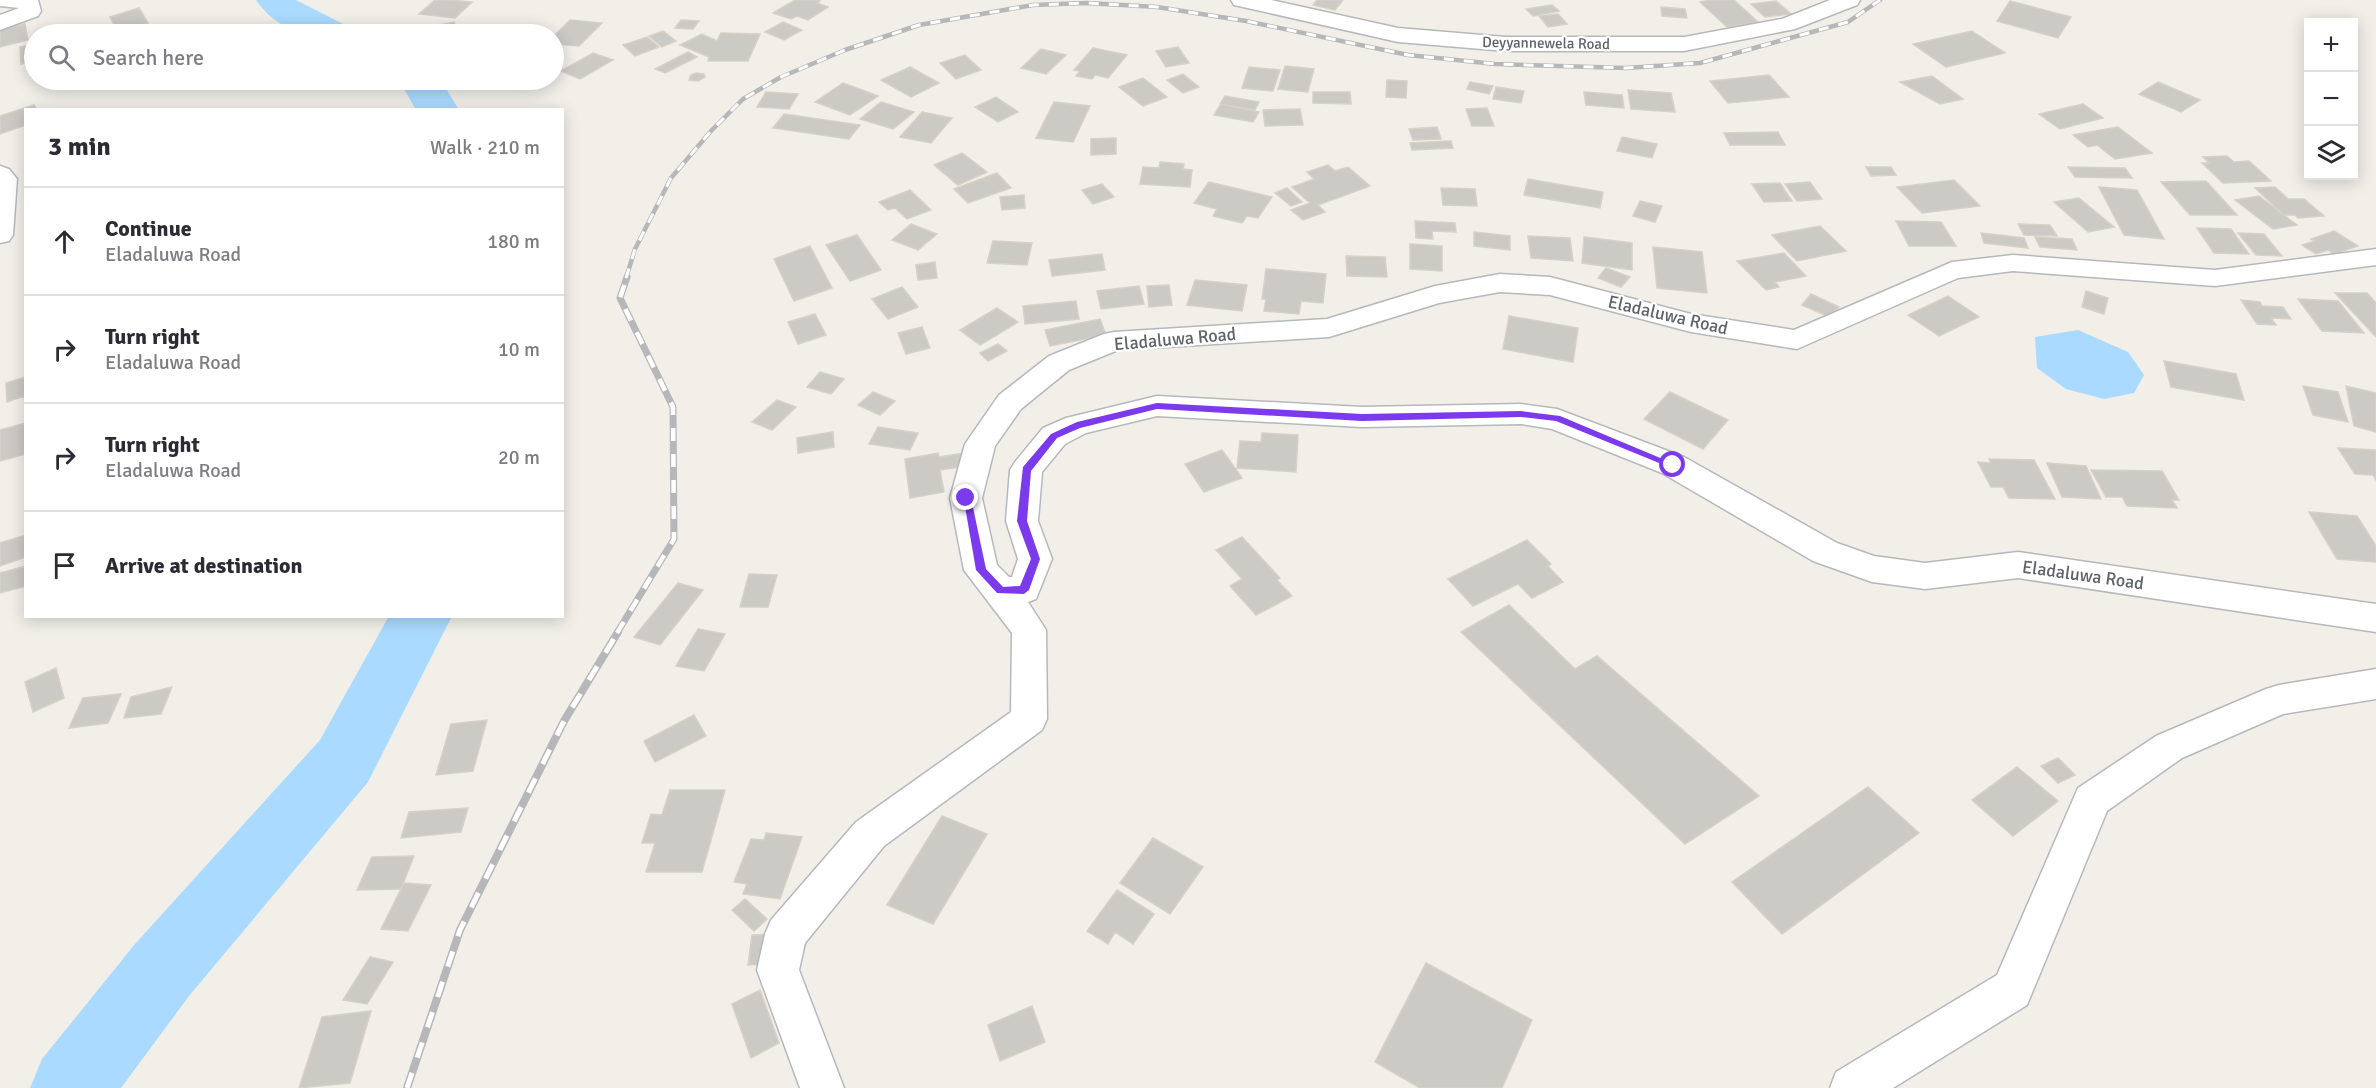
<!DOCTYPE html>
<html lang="en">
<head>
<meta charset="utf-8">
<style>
	body { margin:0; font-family:Signika,sans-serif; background:#f2f2f3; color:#2b2b33 }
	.controls { position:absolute; right:18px; top:18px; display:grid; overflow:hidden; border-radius:0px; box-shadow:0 3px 15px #0003 }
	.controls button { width:54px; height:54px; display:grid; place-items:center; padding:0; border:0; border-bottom:2px solid #e1e1e2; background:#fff; color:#2b2b33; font:30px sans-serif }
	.stop { position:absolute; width:18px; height:18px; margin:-14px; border:4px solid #7c3aed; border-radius:50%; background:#fff }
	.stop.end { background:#7c3aed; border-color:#fff; box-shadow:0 2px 6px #0008 }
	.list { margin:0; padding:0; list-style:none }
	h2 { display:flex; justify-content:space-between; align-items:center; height:78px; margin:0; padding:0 24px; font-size:26px }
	h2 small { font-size:20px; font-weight:400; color:#7c7c81 }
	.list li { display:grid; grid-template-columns:39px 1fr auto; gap:18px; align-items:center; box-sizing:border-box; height:108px; padding:0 24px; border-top:2px solid #e1e1e2 }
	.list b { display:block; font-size:22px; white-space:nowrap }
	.list p { margin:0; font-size:20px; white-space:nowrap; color:#7c7c81 }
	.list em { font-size:20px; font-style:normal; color:#7c7c81 }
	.icon { flex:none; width:33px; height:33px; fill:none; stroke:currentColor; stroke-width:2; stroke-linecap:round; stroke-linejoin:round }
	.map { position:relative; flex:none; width:2376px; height:1088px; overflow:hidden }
	.search { position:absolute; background:#fff; box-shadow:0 3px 15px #0003; left:24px; top:24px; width:540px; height:66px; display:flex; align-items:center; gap:15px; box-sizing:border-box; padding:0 21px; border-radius:33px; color:#7c7c81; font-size:22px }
	.panel { position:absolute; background:#fff; box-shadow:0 3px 15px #0003; left:24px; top:108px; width:540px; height:510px; border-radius:0px }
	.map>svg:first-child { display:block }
</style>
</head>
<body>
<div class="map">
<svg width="2376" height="1088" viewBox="0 0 2376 1088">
	<rect width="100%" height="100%" fill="#f1efe8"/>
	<path fill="#aadaff" d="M2078 330 2128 352 2144 375 2134 393 2104 399 2066 389 2037 368 2035 337Z"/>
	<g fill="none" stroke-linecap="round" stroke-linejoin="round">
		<path fill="#aadaff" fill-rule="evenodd" d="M256 0H296L347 26 353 34C314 38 279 34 256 0Z
			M399 80H441L459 110H416Z
			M389 616H452L368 782 189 996 121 1088H30L42 1059 135 944 320 740Z"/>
	</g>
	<path fill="#cccac5" stroke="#d6d1c6" stroke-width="1.5" d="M435 0H450L472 2 455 18 419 14Z
		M795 0H817L820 1 817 3 828 7 808 20 797 16 791 19 773 13Z
		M1317 0H1343L1335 10 1313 5Z
		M1710 0H1734L1758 22 1727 27 1700 2Z
		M1776 1 1791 14 1765 17 1751 4Z
		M2010 1 2071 17 2058 38 1997 21Z
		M1552 5 1559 11 1533 16 1526 9Z
		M1661 7 1685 9 1687 18 1662 16Z
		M139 8 148 23 118 32 110 17Z
		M1558 14 1567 24 1548 27 1539 16Z
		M570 20 602 23 579 46 554 44V36Z
		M681 20 699 21 693 29 675 28Z
		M454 22 458 34H436L434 26Z
		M783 22 802 30 784 40 765 32Z
		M25 24 28 40 0 47V30Z
		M663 31 676 41 662 47 649 36Z
		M1972 31 2005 53 1946 67 1913 44Z
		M721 33 760 34 748 61H708L709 57 680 45 702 34 717 41Z
		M647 37 659 47 635 56 623 45Z
		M34 44V61L21 64 20 47Z
		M1178 47 1189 63 1166 67 1156 51Z
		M1093 48 1127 55 1108 78 1095 75 1092 79 1076 76 1080 71 1074 70Z
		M1041 49 1066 55 1046 74 1021 68Z
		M688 52 697 57 665 73 655 69Z
		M593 53 613 60 580 79 561 71Z
		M965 55 981 70 956 79 940 63Z
		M1285 66 1314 69 1308 92 1278 89Z
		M910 67 939 83 911 97 881 80Z
		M1249 67 1280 70 1273 91 1242 88Z
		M696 73 704 74 705 77 698 81 689 80 691 75Z
		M1183 74 1199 87 1183 93 1167 80Z
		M1769 75 1789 97 1728 103 1710 81Z
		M1932 76 1963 99 1940 104 1900 82Z
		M1143 78 1167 97 1143 106 1119 87Z
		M1387 80 1407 81 1406 98 1386 97Z
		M1470 82 1493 86 1489 94 1467 89Z
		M2158 82 2200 100 2181 112 2139 94Z
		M843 83 878 96 850 115 815 102Z
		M1496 87 1524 91 1521 103 1493 99Z
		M1628 90 1671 93 1675 112 1631 109Z
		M766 92 798 94 789 109 757 107Z
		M1313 92H1350L1351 104 1313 103Z
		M1584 92 1622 95 1624 108 1586 105Z
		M1225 96 1259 102 1255 110 1220 104Z
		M996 97 1018 112 998 122 975 107Z
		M881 102 914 112 893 129 860 119Z
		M1054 102 1090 106 1073 142 1036 138Z
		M1221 104 1259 112 1253 122 1214 115Z
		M2083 104 2103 118 2060 129 2039 114Z
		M34 105 37 110H26V125L0 134V116Z
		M1487 108 1494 126H1472L1466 109Z
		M1300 109 1303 125 1265 126 1263 110Z
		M922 112 952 118 931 143 900 137Z
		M784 114 860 125 849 139 773 128Z
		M1437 127 1441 139 1413 140 1409 129Z
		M2118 127 2152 153 2115 159 2097 145 2088 147 2073 135Z
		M1778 132 1785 145H1730L1724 133Z
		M1622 137 1657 144 1652 158 1617 151Z
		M1116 138V154L1091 155V139Z
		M1451 141 1453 148 1412 150 1410 143Z
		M962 153 987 172 958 185 934 165Z
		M2227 156 2234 162 2249 161 2271 181 2223 183 2202 163H2209L2203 157Z
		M1160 162 1184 164 1183 169 1192 170 1190 187 1140 184 1143 167 1159 168Z
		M1328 165 1335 171 1348 167 1370 186 1318 205 1325 212 1303 220 1291 210 1310 203 1292 187 1314 179 1307 172Z
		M1866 167H1891L1896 175 1871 176Z
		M2068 167 2125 168 2132 178 2075 177Z
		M997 173 1011 188 968 203 954 189Z
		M1528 179 1603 192 1600 208 1524 195Z
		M1954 180 1980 206 1922 213 1897 187Z
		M2206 181 2237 215H2190L2161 182Z
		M1209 182 1272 197 1258 218 1247 216 1242 223 1213 216 1217 209 1194 203Z
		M1810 182 1822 199 1797 201 1785 184Z
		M1780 183 1792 201 1764 202 1752 184Z
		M1102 184 1114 197 1093 204 1082 190Z
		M2099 187 2137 190 2164 239 2124 235Z
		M2275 187 2288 199H2304L2324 216 2298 218 2295 215H2284L2255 188Z
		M1287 188 1302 202 1291 206 1275 193Z
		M1441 188 1475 189 1477 206 1443 205Z
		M910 190 931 210 907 219 895 208 888 210 879 202Z
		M1024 195 1025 208 1002 210 1000 197Z
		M2259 196 2297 225 2273 229 2235 200Z
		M2079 198 2114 227 2088 232 2054 202Z
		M1640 201 1662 206 1655 222 1633 216Z
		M1415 221 1455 223 1456 232 1432 231 1433 239 1416 238Z
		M1896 221 1941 222 1956 246H1909Z
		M911 224 937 234 918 250 892 240Z
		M2018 224 2050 225 2057 236 2024 235Z
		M1820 226 1846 251 1797 261 1772 235Z
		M2197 228 2231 229 2249 254 2214 253Z
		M2334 231 2358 246 2334 254 2328 250 2316 254 2302 245 2315 241 2311 239Z
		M1474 232 1510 236V250L1474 246Z
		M1981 233 2024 238 2028 248 1984 243Z
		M2238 233 2264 234 2282 256 2256 255Z
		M857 235 881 270 850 281 826 245Z
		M1528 236 1570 238 1573 261 1531 258Z
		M1584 237 1632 243V270L1582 263Z
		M2035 237 2072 239 2077 250 2040 247Z
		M993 241 1032 243 1027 265 987 263Z
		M1410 244 1442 246V271L1410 269Z
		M810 246 832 288 794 301 774 259Z
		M1653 247 1702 252 1707 293 1657 288Z
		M1784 253 1806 276 1775 282 1779 287 1766 290 1737 261Z
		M1102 254 1105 270 1052 276 1049 260Z
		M1346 256 1385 257 1387 277 1347 276Z
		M935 262 937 278 918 280 916 265Z
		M1606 268 1630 277 1621 287 1598 278Z
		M1266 269 1326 274 1323 303 1301 301 1299 314 1264 311 1266 299H1262Z
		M1195 280 1247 285 1242 311 1187 305Z
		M1169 285 1172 305 1149 307 1147 286Z
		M1139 286 1144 304 1101 309 1097 291Z
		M902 287 918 307 888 319 872 299Z
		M2086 291 2108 298 2104 314 2082 307Z
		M2335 293H2367L2376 303V337Z
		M1811 294 1839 307 1829 317 1802 305Z
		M1948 296 1979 317 1939 336 1908 315Z
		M2298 299 2338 301 2364 333 2322 331Z
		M2241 300 2260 302 2262 306 2283 307 2291 319 2271 318 2276 325 2257 324Z
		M1076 301 1079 319 1025 324 1023 306Z
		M997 308 1018 322 980 345 960 330Z
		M815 314 826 335 798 344 788 322Z
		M1509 316 1578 328 1573 362 1503 349Z
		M1100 319 1106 335 1050 346 1045 330Z
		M922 327 930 348 906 354 898 333Z
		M998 344 1007 351 988 361 980 353Z
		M2164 361 2236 374 2244 400 2171 387Z
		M820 372 844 379 831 394 807 387Z
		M26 377V404L24 396 7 402 6 383Z
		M2303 386 2338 392 2348 422 2313 415Z
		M2346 386 2376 393V432L2354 426Z
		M873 392 895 401 880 415 858 405Z
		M1670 392 1728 420 1703 449 1644 419Z
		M777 400 796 407 772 430 752 422Z
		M26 423V454L0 461V430Z
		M878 427 918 433 910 450 869 444Z
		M833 432 834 447 798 453 797 438Z
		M1262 433 1298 435 1296 472 1237 468 1240 441 1261 442Z
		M2338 448 2376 450V480L2373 475 2355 474Z
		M1222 450 1242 478 1204 492 1185 464Z
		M938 453 939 457 964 453 967 466 940 470 944 492 910 498 905 459Z
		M1989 459 2034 460 2055 499 2009 498 2003 487H1991L1978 462 1991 463Z
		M2047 463 2086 466 2101 499 2062 497Z
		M2091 470 2162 471 2179 500H2172L2177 508 2127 506 2122 497H2106Z
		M2309 512 2357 516 2376 546V562L2337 559Z
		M26 535V557L0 566V543Z
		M1242 537 1280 578 1277 580 1292 596 1256 615 1230 586 1242 579 1216 550Z
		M1527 540 1551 564 1548 566 1563 582 1532 598 1518 584 1473 606 1448 579Z
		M26 566V586L0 593V573Z
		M749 574 777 575 768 607H740Z
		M678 583 703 590 660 645 634 637Z
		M1509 605 1575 669 1597 656 1759 796 1685 844 1461 632Z
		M698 629 725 634 704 671 676 666Z
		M56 668 64 698 33 712 25 682Z
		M172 687 161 714 124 718 131 697Z
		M121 694 108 723 69 728 83 698Z
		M694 715 706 736 655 762 644 741Z
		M487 720 473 771 436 775 451 724Z
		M2058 758 2075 775 2058 783 2041 766Z
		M2017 767 2058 801 2013 836 1972 800Z
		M1868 787 1919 833 1782 934 1732 882Z
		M670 790H725L702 872H646L655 843H642L651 814 662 815Z
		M468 808 461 832 401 838 409 812Z
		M942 816 987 834 933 924 887 905Z
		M766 833 802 837 780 899 743 894 747 884 734 882 751 839 764 840Z
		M1153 838 1203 867 1170 914 1120 883Z
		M414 856 401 889 357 890 372 857Z
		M404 883 431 885 408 931 381 929Z
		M1117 890 1154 914 1133 944 1115 932 1108 944 1087 931Z
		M745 899 767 919 754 931 732 910Z
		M773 934 769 964 748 965 752 935Z
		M370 957 393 962 367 1004 343 1000Z
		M1426 963 1532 1020 1502 1088H1420L1375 1062Z
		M760 990 779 1043 751 1058 732 1004Z
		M1032 1006 1045 1042 1000 1061 988 1025Z
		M371 1011 350 1083 299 1088 322 1017Z"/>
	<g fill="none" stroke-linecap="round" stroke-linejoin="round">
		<defs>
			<path id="minor" d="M0 0H38L41 11 38 16 0 30V15L19 8 0 6Z
				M1231 0H1271L1398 28 1506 37H1684L1782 19 1830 0H1860L1857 5 1795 29 1684 51H1506L1398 42 1234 5Z
				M0 166 9 169 17 179 13 235 9 241 0 243Z
				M2376 249V265L2215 286 2013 271 1958 278 1797 349 1691 332 1550 295 1500 292 1439 303 1329 337 1118 350 1069 370 1021 409 995 446 982 498 997 565 1009 577H1012L1018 559 1006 521 1010 470 1015 462 1043 428 1066 418 1157 396 1362 407 1521 404 1557 409 1684 457 1837 543 1874 556 1925 563 2018 552 2376 604V632L2018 578 1925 589 1872 582 1813 561 1662 473 1552 429 1521 424 1362 427 1157 416 1086 433 1065 444 1042 472 1038 521 1052 559 1036 599 1028 602 1046 630 1047 719 1042 730 884 846 805 943 799 970 844 1088H800L757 970 765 934 771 920 856 822 1011 712 1012 633 964 570 950 498 965 444 999 395 1049 356 1104 334 1114 332 1327 319 1435 286 1500 274 1550 277 1691 314 1794 330 1952 262 2013 255 2215 270Z
				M2376 669V699L2283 714 2182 758 2107 811 2027 1005 1893 1088H1830L1836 1072 1997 975 2078 788 2156 736 2266 689 2279 685Z"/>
		</defs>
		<use href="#minor" stroke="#b5b8bc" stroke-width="3"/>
		<use href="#minor" fill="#fff" fill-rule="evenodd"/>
		<defs>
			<path id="rail-far2" d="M626 278 635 249 671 178 711 131 743 99 781 77 845 50 919 25 1033 5 1087 3 1157 7 1246 21 1408 55 1495 64 1626 68 1700 63 1848 22 1880 0"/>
			<path id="rail-far1" d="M617 633 674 539 673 407 620 298 627 277"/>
			<path id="rail" d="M407 1088 460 930 564 721 618 632"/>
		</defs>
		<use href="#rail-far2" stroke="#b6b7b8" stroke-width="4.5"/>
		<use href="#rail-far1" stroke="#b6b7b8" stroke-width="7"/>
		<use href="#rail" stroke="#b6b7b8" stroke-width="8"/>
		<use href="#rail-far2" stroke="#fff" stroke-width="3" stroke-dasharray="10" stroke-linecap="butt"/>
		<use href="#rail-far1" stroke="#fff" stroke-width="4.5" stroke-dasharray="13" stroke-linecap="butt"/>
		<use href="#rail" stroke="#fff" stroke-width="5" stroke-dasharray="16" stroke-linecap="butt"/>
	</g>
	<path fill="#7c3aed" d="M1157 403 1362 414 1521 411 1560 416 1677 465 1673 468 1669 467 1556 421 1521 417 1362 421 1157 409 1080 428 1057 438 1031 471 1027 521 1040 559 1029 590 1024 594 997 593 976 570 963 495H969L971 498 986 569 1003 587 1020 586 1031 559 1017 521 1023 467 1051 434 1077 422Z"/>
	<g text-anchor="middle" stroke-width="4.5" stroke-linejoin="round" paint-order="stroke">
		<g font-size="15" fill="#5f6368" stroke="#fff">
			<text transform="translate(1546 43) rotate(1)" y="5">Deyyannewela Road</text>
		</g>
		<g font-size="18" fill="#5f6368" stroke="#fff">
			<text transform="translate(1668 315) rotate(13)" y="6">Eladaluwa Road</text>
			<text transform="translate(1175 339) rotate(-5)" y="6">Eladaluwa Road</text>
			<text transform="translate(2083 575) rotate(8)" y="6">Eladaluwa Road</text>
		</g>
	</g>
</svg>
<div class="controls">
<button>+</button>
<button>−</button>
<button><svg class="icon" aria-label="layers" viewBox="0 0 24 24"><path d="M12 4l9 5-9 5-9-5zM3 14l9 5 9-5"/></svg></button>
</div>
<div class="stop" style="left:1673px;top:465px"></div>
<div class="stop end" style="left:966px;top:498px"></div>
<div class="search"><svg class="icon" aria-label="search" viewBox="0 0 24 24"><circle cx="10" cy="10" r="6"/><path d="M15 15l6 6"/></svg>Search here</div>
<section class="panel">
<h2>3 min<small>Walk · 210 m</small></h2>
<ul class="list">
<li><svg class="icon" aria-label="ahead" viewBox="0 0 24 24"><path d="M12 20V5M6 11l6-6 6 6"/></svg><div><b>Continue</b><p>Eladaluwa Road</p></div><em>180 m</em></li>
<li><svg class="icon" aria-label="right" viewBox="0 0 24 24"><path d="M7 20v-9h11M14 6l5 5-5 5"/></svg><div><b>Turn right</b><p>Eladaluwa Road</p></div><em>10 m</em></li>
<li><svg class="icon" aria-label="right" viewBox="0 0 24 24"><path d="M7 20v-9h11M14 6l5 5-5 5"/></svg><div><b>Turn right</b><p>Eladaluwa Road</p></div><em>20 m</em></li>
<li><svg class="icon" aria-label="arrive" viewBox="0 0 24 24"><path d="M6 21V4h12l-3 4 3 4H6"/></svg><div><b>Arrive at destination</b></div></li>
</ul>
</section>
</div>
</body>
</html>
